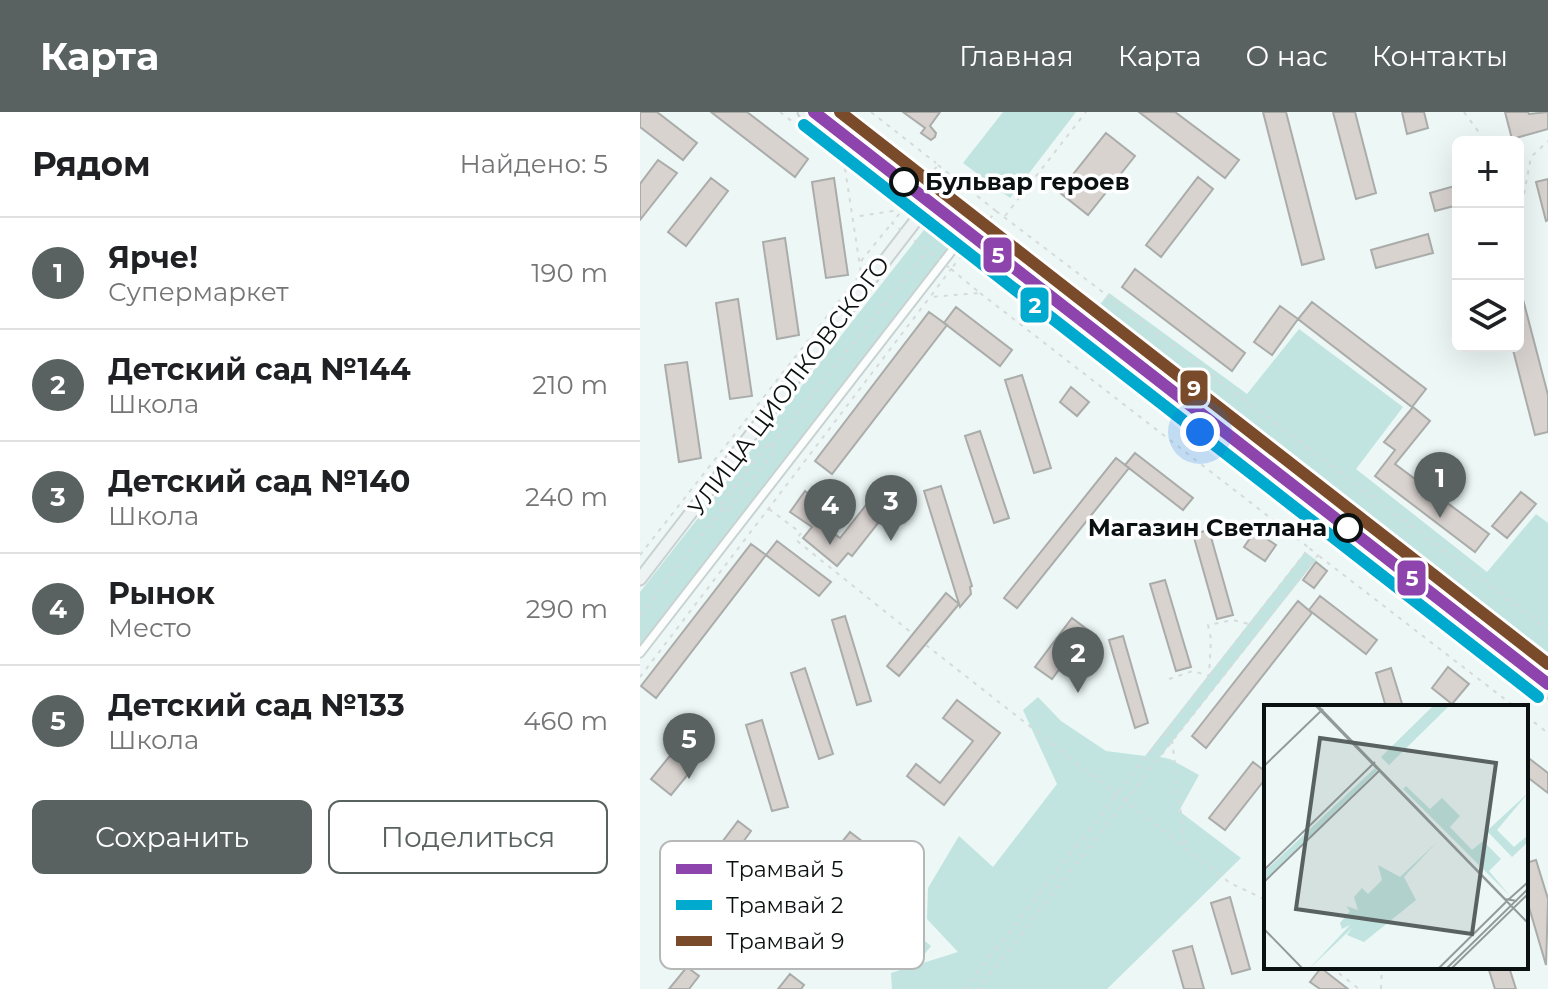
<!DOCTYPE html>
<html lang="ru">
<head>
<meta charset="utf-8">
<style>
	body { margin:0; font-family:Montserrat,sans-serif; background:#f2f2f2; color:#202124 }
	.controls { position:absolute; right:24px; top:24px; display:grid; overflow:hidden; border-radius:12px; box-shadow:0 8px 32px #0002 }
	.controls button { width:72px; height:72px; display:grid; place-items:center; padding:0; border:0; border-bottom:2px solid #e0e0e0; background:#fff; color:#202124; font:40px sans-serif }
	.you { position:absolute; left:560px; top:320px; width:28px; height:28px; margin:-20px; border:6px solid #fff; border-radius:50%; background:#1a73e8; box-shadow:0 0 0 12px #1a73e833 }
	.badge { display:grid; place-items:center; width:52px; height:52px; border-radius:50%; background:#596260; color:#fff; font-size:26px; font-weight:700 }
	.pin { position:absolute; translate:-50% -66px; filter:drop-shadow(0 2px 4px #0008) }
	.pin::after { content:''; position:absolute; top:42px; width:28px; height:24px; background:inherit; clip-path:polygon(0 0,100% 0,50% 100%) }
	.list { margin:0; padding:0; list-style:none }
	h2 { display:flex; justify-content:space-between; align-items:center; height:104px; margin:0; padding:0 32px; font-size:34px }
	h2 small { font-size:26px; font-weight:400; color:#757577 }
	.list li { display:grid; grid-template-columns:52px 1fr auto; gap:24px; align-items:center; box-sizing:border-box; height:112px; padding:0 32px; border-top:2px solid #e0e0e0 }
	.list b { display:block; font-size:30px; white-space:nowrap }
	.list p { margin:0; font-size:26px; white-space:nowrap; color:#757577 }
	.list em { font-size:26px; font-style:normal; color:#757577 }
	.actions { display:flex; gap:16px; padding:24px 32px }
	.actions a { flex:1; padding:18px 0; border:2px solid #596260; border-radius:12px; text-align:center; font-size:28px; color:#596260 }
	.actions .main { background:#596260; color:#fff }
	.icon { flex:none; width:44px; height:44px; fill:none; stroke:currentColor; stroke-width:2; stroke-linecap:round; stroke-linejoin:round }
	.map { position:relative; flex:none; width:908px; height:877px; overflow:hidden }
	header { display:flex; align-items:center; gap:48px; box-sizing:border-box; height:112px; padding:0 40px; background:#596260; color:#fff }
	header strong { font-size:38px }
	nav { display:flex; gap:44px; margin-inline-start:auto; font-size:28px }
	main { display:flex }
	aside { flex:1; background:#fff }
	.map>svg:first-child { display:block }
</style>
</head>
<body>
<header>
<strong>Карта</strong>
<nav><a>Главная</a><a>Карта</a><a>О нас</a><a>Контакты</a></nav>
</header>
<main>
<aside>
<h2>Рядом<small>Найдено: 5</small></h2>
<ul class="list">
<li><span class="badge">1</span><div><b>Ярче!</b><p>Супермаркет</p></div><em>190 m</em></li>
<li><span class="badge">2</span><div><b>Детский сад №144</b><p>Школа</p></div><em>210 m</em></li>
<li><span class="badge">3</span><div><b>Детский сад №140</b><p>Школа</p></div><em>240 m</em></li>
<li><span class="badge">4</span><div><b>Рынок</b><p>Место</p></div><em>290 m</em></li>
<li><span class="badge">5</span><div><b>Детский сад №133</b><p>Школа</p></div><em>460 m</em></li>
</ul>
<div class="actions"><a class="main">Сохранить</a><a>Поделиться</a></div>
</aside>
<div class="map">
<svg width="908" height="877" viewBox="0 0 908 877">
	<rect width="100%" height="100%" fill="#ecf7f6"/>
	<path fill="#c1e4e1" d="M363 0H436L370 86 323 51Z
		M297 111 313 123 312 134 0 533V480L287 114Z
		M469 181 607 282 659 217 763 295 716 357 847 460 896 402 908 411V546L455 199Z
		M665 440 676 448 520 645 530 647 559 663 539 699 601 746 467 877H252L251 861 318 840 287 807 288 776 319 724 353 755 417 672 383 598 398 585 421 609 466 639 505 644Z
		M265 813 291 834 278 850 252 829Z"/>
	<path fill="#d9d3d0" stroke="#aaacaa" stroke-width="2" d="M0 0H17L57 31 43 48 0 15Z
		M71 0H107L168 47 155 65Z
		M263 0H300L290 14 296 21 295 25 291 28 281 21 285 16Z
		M499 0H535L599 48 585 66Z
		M623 0H646L684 147 662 153Z
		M693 0H715L736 81 716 87Z
		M762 0H784L788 16 767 22Z
		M865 0H888L889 2 908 0V17L872 27Z
		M466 21 495 44 448 103 419 80Z
		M18 48 37 61 0 108V72Z
		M558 65 573 77 521 145 506 133Z
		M71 66 88 79 46 134 28 120Z
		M194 66 208 163 186 166 172 70Z
		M908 67V108L906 109 896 70Z
		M818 73V93L795 99 790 81Z
		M788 122 793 141 736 156 731 138Z
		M145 126 159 223 137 227 123 130Z
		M495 157 605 241 592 259 482 175Z
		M878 176H880L908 283V320L895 323 872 234H878Z
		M98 187 112 284 90 287 76 191Z
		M672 190 786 277 772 295 658 207Z
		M640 194 658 207 632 243 614 230Z
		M316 195 372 238 360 254 304 211Z
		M289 200 307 213 192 362 175 349Z
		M47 250 61 346 39 350 25 253Z
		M382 263 411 356 394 361 365 268Z
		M431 275 449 290 437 304 420 290Z
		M773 295 790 309 755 352 849 422 835 440 735 364 755 338 744 330Z
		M340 319 369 406 354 411 325 324Z
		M495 341 553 386 543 398 485 353Z
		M476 346 489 356 377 496 364 486Z
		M241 374 257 387 212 444 208 441 197 454 163 426 172 415 150 400 165 379 179 388 169 402 200 426Z
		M301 374 332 474 330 475 331 482 320 495 284 379Z
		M881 380 896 392 867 426 852 414Z
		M569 418 593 503 577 507 553 422Z
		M615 419 636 433 625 449 604 435Z
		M137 429 191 470 179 484 126 443Z
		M111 432 126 443 16 586 1 574Z
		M676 450 687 459 674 476 663 468Z
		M525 468 551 555 536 559 510 472Z
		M306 481 319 492 259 564 247 554Z
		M680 484 737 528 726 542 669 498Z
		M658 489 672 501 566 636 552 624Z
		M205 504 231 589 217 593 192 508Z
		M432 506 448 518 412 567 395 555Z
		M483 524 508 611 495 616 469 528Z
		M808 555 829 572 812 592 792 576Z
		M165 556 193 642 179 647 151 561Z
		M751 556 763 595H746L736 561Z
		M317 588 360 621 304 693 267 664 276 652 300 671 333 629 303 606Z
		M122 608 148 695 132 699 106 613Z
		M47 623 67 639 31 683 11 667Z
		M886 644 908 661V681L886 664Z
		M613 650 626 660V666L585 718 569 706Z
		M98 709 111 719 44 811 28 802Z
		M210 720 223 730 203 754 222 769 251 732 265 744 195 832 180 820 211 782 194 767 174 792 161 781Z
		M896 748 908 787 906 853 886 785V751Z
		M590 785 610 857 592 862 571 791Z
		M552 834 564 877H544L533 839Z
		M47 855 59 864 49 877H29Z
		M848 855H869L876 877H855Z
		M681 856 708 877H680L670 870Z
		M150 862 164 873 161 877H138Z"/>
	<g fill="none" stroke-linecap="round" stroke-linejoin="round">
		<defs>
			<path id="street" d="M0 541 324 123"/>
			<path id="secondary" d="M164 0 908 580
				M191 0 908 560
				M0 467 290 90"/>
		</defs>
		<use href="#street" stroke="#c9d2d1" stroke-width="11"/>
		<use href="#secondary" stroke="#c9d2d1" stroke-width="15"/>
		<path stroke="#d7dada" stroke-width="2" stroke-dasharray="4 6" stroke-linecap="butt" d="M140 0 265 97 214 105
			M231 0 296 51
			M824 0 846 30
			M298 53 356 99 311 157 252 111Z
			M878 74 884 82 891 45 908 29
			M356 99 908 518
			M365 104 446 0
			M221 149 252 111
			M311 157 340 181 290 185Z
			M340 181 668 435
			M131 334 286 141
			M73 389 87 400 136 337 128 331 80 394
			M129 397 161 421 156 428 273 522
			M0 443 221 161 204 50
			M679 444 875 595
			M0 503 82 398
			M286 533 590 771 626 788
			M0 565 290 185
			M529 567 553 559 569 564 571 527 568 513 593 508 609 512
			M886 604 908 621
			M526 620 532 628 545 735
			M691 855 719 877
			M325 877 669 436 678 443 338 877
			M741 877 742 855"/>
		<use href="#street" stroke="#fcfefe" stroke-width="7"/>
		<use href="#secondary" stroke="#edf3f3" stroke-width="11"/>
		<defs>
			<path id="tram-1" d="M174 0 908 572"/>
			<path id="tram-2" d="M164 13 898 585"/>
			<path id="tram-3" d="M200 0 908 552"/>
		</defs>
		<use href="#tram-1" stroke="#fff" stroke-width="18"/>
		<use href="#tram-2" stroke="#fff" stroke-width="18"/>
		<use href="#tram-3" stroke="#fff" stroke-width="18"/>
		<use href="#tram-1" stroke="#8e44ad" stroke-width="12"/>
		<use href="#tram-2" stroke="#00a9ce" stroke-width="12"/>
		<use href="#tram-3" stroke="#7a4b2a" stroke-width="12"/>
	</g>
	<g fill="#fff" stroke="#0a1110" stroke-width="4">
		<circle cx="264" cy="70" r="13"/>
		<circle cx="708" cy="416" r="13"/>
	</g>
	<g text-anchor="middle" stroke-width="7" stroke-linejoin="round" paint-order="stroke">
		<g font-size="24" font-weight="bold" fill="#0a1110" stroke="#fff" text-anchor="start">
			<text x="285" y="78">Бульвар героев</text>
			<text x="687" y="424" text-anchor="end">Магазин Светлана</text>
		</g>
		<g font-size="24" fill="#0a1110" stroke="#fff">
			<text transform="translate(149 274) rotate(-53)" y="8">УЛИЦА ЦИОЛКОВСКОГО</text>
		</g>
	</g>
	<g transform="translate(624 593)">
		<rect width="264" height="264" fill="#ecf7f6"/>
		<path d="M170 0H186L125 60 117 52ZM111 63 113 66 0 176V167ZM142 81 166 104 178 93 196 111 186 122 208 145 219 136 237 154 225 166 246 191 139 84ZM264 88 233 125 250 142 264 130V137L248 152 223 126ZM173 137 140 172 152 195 100 237 83 230 88 223 45 264 86 220 78 224 76 218 86 206 82 201 94 205 90 192 98 183 104 189 118 175 114 160 136 172Z" fill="#c1e4e1"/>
		<path fill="none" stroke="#929b9a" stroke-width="2" d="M51 0 264 218M53 0 241 194 253 196M0 61 59 4M0 165 111 57M0 177 115 66M244 195 264 177M0 224 39 264M174 264 242 197M182 264 264 184M187 264 264 189"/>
		<path fill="#596260" fill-opacity="0.15" stroke="#596260" stroke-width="4" d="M56 33 232 58 208 229 32 204Z"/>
		<rect width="264" height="264" fill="none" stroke="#0a1110" stroke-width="4"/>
	</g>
	<rect x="20" y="729" width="264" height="128" rx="12" fill="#fff" stroke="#b6b8b7" stroke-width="2"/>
	<rect x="36" y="752" width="36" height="10" fill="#8e44ad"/>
	<rect x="36" y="788" width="36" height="10" fill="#00a9ce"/>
	<rect x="36" y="824" width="36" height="10" fill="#7a4b2a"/>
	<g font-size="22" fill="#0a1110">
		<text x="86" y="765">Трамвай 5</text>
		<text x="86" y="801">Трамвай 2</text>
		<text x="86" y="837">Трамвай 9</text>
	</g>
	<g stroke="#fff" stroke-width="3">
		<rect x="342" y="124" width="31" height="38" rx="8" fill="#8e44ad"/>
		<rect x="379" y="174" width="31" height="38" rx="8" fill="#00a9ce"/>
		<rect x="539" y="257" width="30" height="38" rx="8" fill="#7a4b2a"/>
		<rect x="756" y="447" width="31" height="38" rx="8" fill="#8e44ad"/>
	</g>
	<g font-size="22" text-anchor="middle" font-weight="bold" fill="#fff">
		<text x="358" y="151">5</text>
		<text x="395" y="201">2</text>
		<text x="554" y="284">9</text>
		<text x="772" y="474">5</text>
	</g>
</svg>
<div class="controls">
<button>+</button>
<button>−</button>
<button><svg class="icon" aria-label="layers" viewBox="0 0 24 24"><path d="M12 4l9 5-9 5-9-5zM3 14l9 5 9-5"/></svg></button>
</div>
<div class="you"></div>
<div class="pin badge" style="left:800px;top:406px">1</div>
<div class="pin badge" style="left:438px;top:581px">2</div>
<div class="pin badge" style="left:251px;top:429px">3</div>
<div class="pin badge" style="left:190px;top:433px">4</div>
<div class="pin badge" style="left:49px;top:667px">5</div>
</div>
</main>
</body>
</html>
